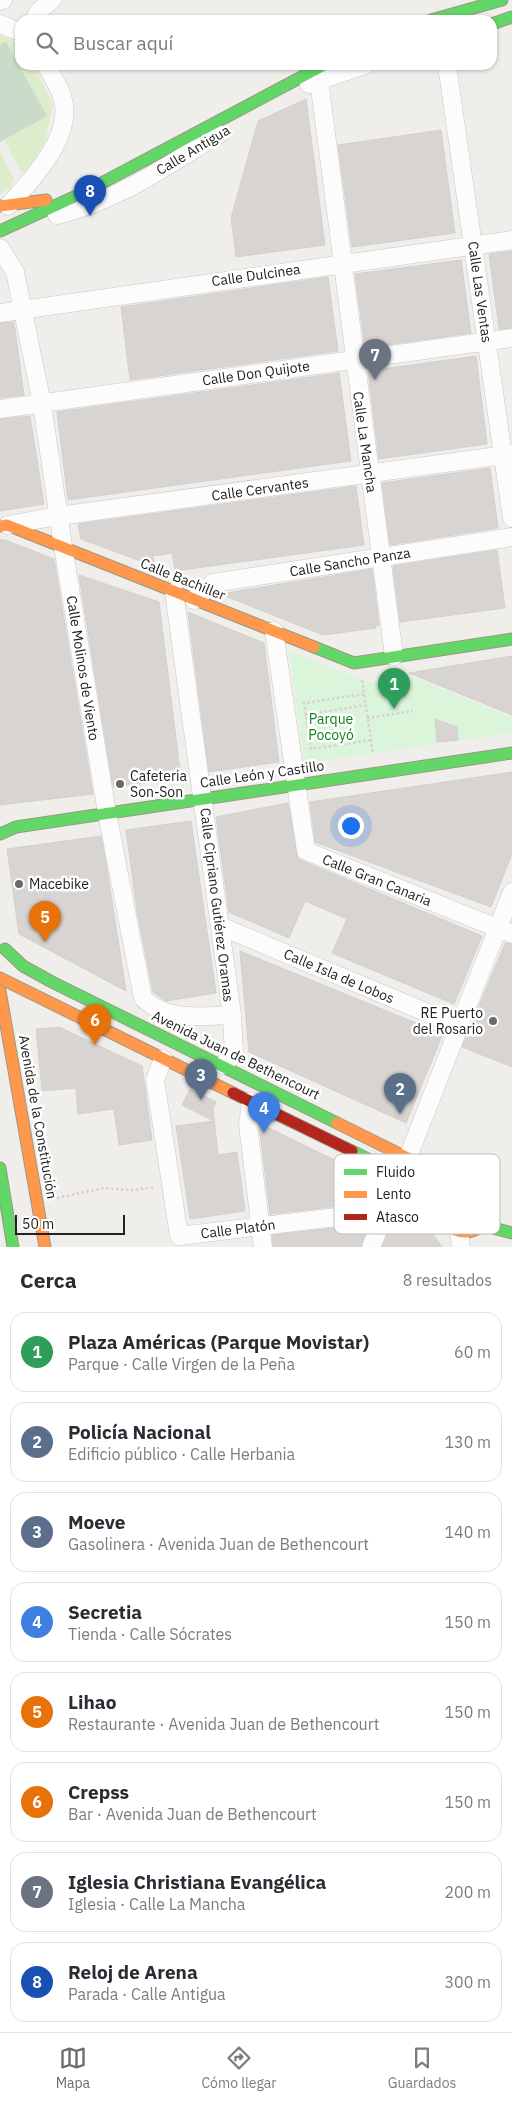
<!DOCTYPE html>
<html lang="es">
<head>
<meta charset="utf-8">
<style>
	body { margin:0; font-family:"IBM Plex Sans",sans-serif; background:#f7f7f7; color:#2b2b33 }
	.scale { position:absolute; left:15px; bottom:12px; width:110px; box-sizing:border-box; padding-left:5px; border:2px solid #222; border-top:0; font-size:14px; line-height:18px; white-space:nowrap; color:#222; -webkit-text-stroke:4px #fff; paint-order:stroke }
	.you { position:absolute; left:350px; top:825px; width:18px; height:18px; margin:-12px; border:4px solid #fff; border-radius:50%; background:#1a73e8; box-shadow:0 0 0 8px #1a73e833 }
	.badge { display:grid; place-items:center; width:32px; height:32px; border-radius:50%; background:#6a6968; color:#fff; font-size:16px; font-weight:700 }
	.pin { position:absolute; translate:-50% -41px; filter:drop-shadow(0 1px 2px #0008) }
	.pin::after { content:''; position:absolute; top:26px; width:18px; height:15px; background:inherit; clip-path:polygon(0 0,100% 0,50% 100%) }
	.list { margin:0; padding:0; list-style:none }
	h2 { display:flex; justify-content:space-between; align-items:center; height:65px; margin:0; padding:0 20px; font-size:21px }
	h2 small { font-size:16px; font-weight:400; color:#7c7c81 }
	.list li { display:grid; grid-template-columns:32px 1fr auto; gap:15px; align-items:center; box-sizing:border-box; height:80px; margin:0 10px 10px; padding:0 10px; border:1px solid #e1e1e2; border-radius:15px }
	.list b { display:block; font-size:19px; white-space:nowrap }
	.list p { margin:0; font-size:16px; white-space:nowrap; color:#7c7c81 }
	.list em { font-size:16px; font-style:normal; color:#7c7c81 }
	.icon { flex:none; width:28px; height:28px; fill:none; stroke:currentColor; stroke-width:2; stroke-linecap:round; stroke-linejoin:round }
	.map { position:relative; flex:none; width:512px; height:1247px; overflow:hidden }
	.search { position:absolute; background:#fff; box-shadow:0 1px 4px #0004; left:15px; right:15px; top:15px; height:55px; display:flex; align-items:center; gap:12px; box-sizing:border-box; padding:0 18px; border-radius:15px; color:#7c7c81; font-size:19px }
	.sheet { height:785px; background:#fff }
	nav { display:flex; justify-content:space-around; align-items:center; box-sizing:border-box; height:70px; border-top:1px solid #e1e1e2; background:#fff; font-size:14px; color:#7c7c81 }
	nav a { display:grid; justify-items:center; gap:2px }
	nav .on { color:#6a6968 }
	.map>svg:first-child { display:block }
</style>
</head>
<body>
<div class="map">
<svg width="512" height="1247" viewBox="0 0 512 1247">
	<rect width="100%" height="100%" fill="#f0eeeb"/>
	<path fill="#ddeccb" d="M0 35 20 45V65H34L53 105 45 142 26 173 20 170 4 140 0 142Z
		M0 153 14 178 11 188 0 194Z"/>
	<path fill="#cadbca" d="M6 42 47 116 0 142V45Z"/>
	<path fill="#daf5da" d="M289 651 368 682 414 677 512 718V733L305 763Z"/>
	<path fill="#d7d4d2" stroke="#d3d0cc" d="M306 99 325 245 236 257 231 218 258 121Z
		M441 130 455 233 352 247 338 145Z
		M512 251V328L499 329 489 254Z
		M461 260 471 333 365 348 355 274Z
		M328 277 338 351 130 380 121 307Z
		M14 322 24 395 0 398V323Z
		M476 356 487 444 379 459 368 371Z
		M339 373 351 461 68 500 57 412Z
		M30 416 44 504 0 511V419Z
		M490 468 498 528 390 545 382 483Z
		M356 486 364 545 175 571 172 553 153 556 154 566 81 539 78 524Z
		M0 540H5L54 559 93 794 0 805Z
		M497 550 505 608 400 622 393 566Z
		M372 569 379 625 375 626 376 628 323 635 220 594Z
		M79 575 159 602 181 778 113 787Z
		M188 612 264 643 279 762 209 772Z
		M512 656V715L409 673Z
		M435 719 457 727 458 740 437 742Z
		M512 772V854L491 907 315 842 310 802Z
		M288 803 298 859 482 936 454 1004 332 953 347 919 305 901 289 938 229 912 216 817Z
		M191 821 216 993 166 1001 153 992 137 911 126 830Z
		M101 836 107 869 126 991 19 934 7 849Z
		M505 943 512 944V1067L462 1047Z
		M240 951 443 1034 406 1123 249 1052Z
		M59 1027 142 1066 152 1140 119 1145 114 1109 78 1114 76 1088 42 1091 36 1029Z
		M190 1089 216 1102 213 1109 218 1155 237 1152 245 1211 190 1219 176 1126 214 1121 182 1105Z
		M259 1123 383 1184 373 1202 270 1214Z
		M402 1198 408 1200 414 1207 442 1247H382Z
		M369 1224 361 1247H273L272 1235Z"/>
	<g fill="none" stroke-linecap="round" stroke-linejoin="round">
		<defs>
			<path id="street" d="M0 1 3 0
				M34 20 38 12 52 0
				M0 24 20 32
				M447 65 512 518
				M319 80 394 656
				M309 84 365 65
				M8 206C31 181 69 141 64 104 62 90 52 77 46 65
				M57 215C118 201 166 166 219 134
				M0 248 15 272 42 404 63 546 107 813 143 998C167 1022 201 1016 232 1015
				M0 313 512 240
				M0 409 512 338
				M8 525 58 516 512 454
				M174 592 232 1015 234 1054 223 1065
				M194 600 213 583 512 537
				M274 631 306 851 512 934
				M220 926 459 1026
				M163 1059 155 1080 179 1236 386 1211
				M251 1101 248 1125 263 1247
				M408 1157 512 892
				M459 1231 461 1247
				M371 1247 400 1175"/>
			<path id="fast" d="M431 20 502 0
				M492 24 512 17
				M0 231 83 193 324 65
				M314 647 354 663 512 639
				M0 834 16 827 512 753
				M5 949 23 966 52 982 337 1123
				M352 1151 400 1175 418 1188 440 1212
				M0 1168 13 1247
				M482 1225 512 1233"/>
			<path id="slow" d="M0 206 46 200
				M0 526 7 525 314 647
				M0 978 233 1093
				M0 991 45 1247
				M337 1123 458 1183
				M440 1207a25 25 0 1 1 50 0a25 25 0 1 1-50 0Z"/>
			<path id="jam" d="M233 1093 352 1151"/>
		</defs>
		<use href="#street" stroke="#c9c8c7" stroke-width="19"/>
		<use href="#fast" stroke="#999a82" stroke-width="13"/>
		<use href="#slow" stroke="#999a82" stroke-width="13"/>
		<use href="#jam" stroke="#999a82" stroke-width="13"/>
		<path stroke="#dccecd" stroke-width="2.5" stroke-dasharray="2.5 2.5" stroke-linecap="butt" d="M362 680 373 754
			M364 694 304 703 311 749 371 740
			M305 715 365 705
			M367 718 413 711
			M57 1198 104 1188 133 1190 155 1187"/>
		<use href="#street" stroke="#fdfcfc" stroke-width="18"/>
		<use href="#fast" stroke="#63d668" stroke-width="11"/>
		<use href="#slow" stroke="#ff974d" stroke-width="11"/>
		<use href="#jam" stroke="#b3261e" stroke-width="11"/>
	</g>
	<g fill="#6a6968" stroke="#fff" stroke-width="2">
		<circle cx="120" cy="784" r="5"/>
		<circle cx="19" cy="884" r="5"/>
		<circle cx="493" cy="1021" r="5"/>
	</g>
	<g text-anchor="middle" stroke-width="5" stroke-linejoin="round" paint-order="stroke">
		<g font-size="14" fill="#222" stroke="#fff">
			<text transform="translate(193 150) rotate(-31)" y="5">Calle Antigua</text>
			<text transform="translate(256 275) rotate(-8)" y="5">Calle Dulcinea</text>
			<text transform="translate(480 292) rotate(82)" y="5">Calle Las Ventas</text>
			<text transform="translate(256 373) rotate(-8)" y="5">Calle Don Quijote</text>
			<text transform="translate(365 442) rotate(82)" y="5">Calle La Mancha</text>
			<text transform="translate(260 489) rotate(-8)" y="5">Calle Cervantes</text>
			<text transform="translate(350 562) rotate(-9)" y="5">Calle Sancho Panza</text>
			<text transform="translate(183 579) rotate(22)" y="5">Calle Bachiller</text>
			<text transform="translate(83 668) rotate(81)" y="5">Calle Molinos de Viento</text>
			<text transform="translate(262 774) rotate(-8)" y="5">Calle León y Castillo</text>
			<text transform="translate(377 880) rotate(22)" y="5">Calle Gran Canaria</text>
			<text transform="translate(217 905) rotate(83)" y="5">Calle Cipriano Gutiérez Oramas</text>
			<text transform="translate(339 976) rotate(23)" y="5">Calle Isla de Lobos</text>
			<text transform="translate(236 1055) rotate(26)" y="5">Avenida Juan de Bethencourt</text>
			<text transform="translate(38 1117) rotate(80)" y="5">Avenida de la Constitución</text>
			<text transform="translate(238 1229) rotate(-7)" y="5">Calle Platón</text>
		</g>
		<g font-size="14" fill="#0c8416" stroke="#fff">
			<text x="331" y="724">Parque<tspan x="331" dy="16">Pocoyó</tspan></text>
		</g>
		<g font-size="14" fill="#222" stroke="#fff" text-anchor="start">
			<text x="130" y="781">Cafeteria<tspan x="130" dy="16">Son-Son</tspan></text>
			<text x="29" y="889">Macebike</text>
			<text x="483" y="1018" text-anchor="end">RE Puerto<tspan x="483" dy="16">del Rosario</tspan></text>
		</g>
	</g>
	<rect x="334" y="1154" width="166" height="80" rx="8" fill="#fff" stroke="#bdbdbd" stroke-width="1"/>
	<rect x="344" y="1169" width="23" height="6" fill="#63d668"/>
	<rect x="344" y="1191" width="23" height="7" fill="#ff974d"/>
	<rect x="344" y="1214" width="23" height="6" fill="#b3261e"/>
	<g font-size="14" fill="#222">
		<text x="376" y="1177">Fluido</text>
		<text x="376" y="1199">Lento</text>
		<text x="376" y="1222">Atasco</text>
	</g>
</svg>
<div class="scale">50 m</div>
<div class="you"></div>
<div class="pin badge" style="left:394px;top:709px;background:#2e9e5b">1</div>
<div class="pin badge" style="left:400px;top:1114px;background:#5c6f8a">2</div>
<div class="pin badge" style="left:201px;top:1100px;background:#5c6f8a">3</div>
<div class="pin badge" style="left:264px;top:1133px;background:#3f7fe0">4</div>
<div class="pin badge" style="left:45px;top:942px;background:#e8710a">5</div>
<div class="pin badge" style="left:95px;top:1045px;background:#e8710a">6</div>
<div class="pin badge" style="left:375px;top:380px;background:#6b7280">7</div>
<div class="pin badge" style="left:90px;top:216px;background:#1a4fb4">8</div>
<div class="search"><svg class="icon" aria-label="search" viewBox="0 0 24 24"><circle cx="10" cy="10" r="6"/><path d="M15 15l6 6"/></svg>Buscar aquí</div>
</div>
<section class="sheet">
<h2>Cerca<small>8 resultados</small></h2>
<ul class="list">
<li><span class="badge" style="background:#2e9e5b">1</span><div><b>Plaza Américas (Parque Movistar)</b><p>Parque · Calle Virgen de la Peña</p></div><em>60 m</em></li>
<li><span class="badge" style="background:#5c6f8a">2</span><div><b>Policía Nacional</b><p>Edificio público · Calle Herbania</p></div><em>130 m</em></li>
<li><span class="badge" style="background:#5c6f8a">3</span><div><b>Moeve</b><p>Gasolinera · Avenida Juan de Bethencourt</p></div><em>140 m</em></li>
<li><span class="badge" style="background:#3f7fe0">4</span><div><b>Secretia</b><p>Tienda · Calle Sócrates</p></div><em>150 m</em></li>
<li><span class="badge" style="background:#e8710a">5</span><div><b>Lihao</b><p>Restaurante · Avenida Juan de Bethencourt</p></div><em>150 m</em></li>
<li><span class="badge" style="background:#e8710a">6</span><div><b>Crepss</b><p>Bar · Avenida Juan de Bethencourt</p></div><em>150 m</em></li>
<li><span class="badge" style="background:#6b7280">7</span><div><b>Iglesia Christiana Evangélica</b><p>Iglesia · Calle La Mancha</p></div><em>200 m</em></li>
<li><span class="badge" style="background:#1a4fb4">8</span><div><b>Reloj de Arena</b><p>Parada · Calle Antigua</p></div><em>300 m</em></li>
</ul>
</section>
<nav>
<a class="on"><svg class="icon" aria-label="map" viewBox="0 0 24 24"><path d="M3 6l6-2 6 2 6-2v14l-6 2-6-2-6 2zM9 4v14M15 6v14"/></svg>Mapa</a>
<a><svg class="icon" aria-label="directions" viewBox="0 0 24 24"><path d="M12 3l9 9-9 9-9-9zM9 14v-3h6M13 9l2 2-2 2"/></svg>Cómo llegar</a>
<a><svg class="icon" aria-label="saved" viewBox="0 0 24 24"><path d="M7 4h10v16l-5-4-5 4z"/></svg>Guardados</a>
</nav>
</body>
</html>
